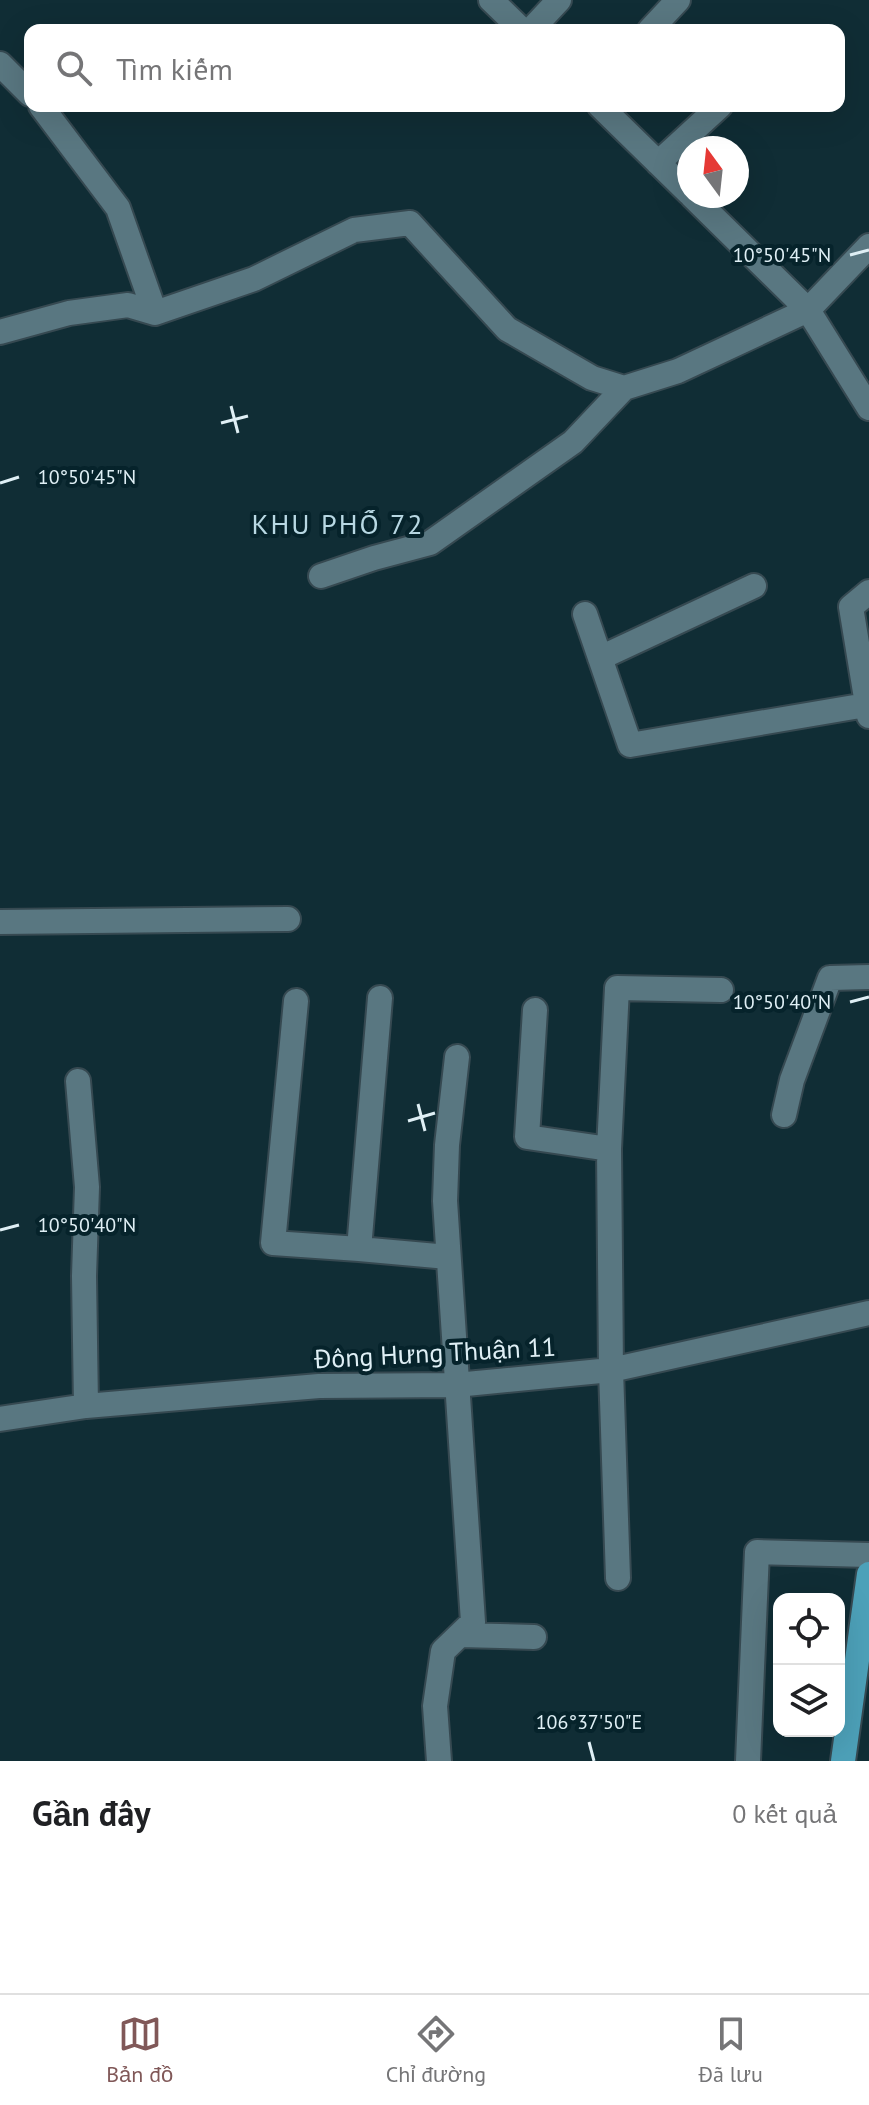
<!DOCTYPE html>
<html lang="vi">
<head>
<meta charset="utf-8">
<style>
	body { margin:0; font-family:"PT Sans",sans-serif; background:#f2f2f2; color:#202124 }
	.controls { position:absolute; right:24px; bottom:24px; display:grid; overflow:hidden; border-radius:16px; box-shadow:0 8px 32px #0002 }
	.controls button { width:72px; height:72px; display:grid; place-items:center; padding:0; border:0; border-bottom:2px solid #e0e0e0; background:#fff; color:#202124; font:40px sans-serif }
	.compass { position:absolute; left:677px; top:136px; width:72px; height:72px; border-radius:50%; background:#fff; box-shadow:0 8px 32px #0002; rotate:345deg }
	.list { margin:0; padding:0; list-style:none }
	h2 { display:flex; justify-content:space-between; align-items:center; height:104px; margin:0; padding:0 32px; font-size:34px }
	h2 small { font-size:26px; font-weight:400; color:#757577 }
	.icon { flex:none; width:44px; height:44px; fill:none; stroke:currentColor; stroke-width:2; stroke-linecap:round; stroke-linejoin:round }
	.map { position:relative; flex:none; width:869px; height:1761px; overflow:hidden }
	.search { position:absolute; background:#fff; box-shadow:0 8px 32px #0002; left:24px; right:24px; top:24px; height:88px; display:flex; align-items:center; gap:20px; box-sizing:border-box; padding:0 28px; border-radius:16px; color:#757577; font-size:30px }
	.sheet { height:232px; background:#fff }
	nav { display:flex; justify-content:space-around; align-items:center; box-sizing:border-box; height:112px; border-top:2px solid #e0e0e0; background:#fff; font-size:22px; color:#757577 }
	nav a { display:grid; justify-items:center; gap:4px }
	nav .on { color:#805858 }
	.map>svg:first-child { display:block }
</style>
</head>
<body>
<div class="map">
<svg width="869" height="1761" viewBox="0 0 869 1761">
	<rect width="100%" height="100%" fill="#102d35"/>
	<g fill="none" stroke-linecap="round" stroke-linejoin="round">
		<defs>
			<path id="minor" d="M491 0 522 30
				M531 30 559 0
				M650 30 678 0
				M0 64 30 94
				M41 106 118 208 155 313
				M600 106 689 193
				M658 163 720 106
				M692 196 808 310 869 408
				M0 332 69 313 128 305 155 313 254 279 354 230 410 223 507 329 592 378 624 388 678 371 808 310 869 246
				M321 576 374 558 430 543 573 442 624 388
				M869 592 851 607 869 716
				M585 614 630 745 866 705
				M600 658 754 586
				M0 922 288 919
				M380 998 359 1249 448 1257
				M296 1001 273 1243 359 1249
				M535 1010 527 1137 609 1149
				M78 1081 87 1187 84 1276 86 1406
				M784 1115 792 1080 830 978 869 977
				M0 1419 86 1406 319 1386 456 1385 611 1370 869 1313
				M618 1578 611 1370 609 1149 617 988 721 990
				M460 1635 534 1637
				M439 1761 435 1706 443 1651 473 1622 445 1201 447 1145 457 1057
				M748 1761 757 1552 869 1555"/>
			<path id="major" d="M843 1761 869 1574"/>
		</defs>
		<use href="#minor" stroke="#364951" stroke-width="28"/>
		<use href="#major" stroke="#364951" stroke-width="28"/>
		<use href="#minor" stroke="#597781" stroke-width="24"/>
		<use href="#major" stroke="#4da1b9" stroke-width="24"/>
	</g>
	<path fill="none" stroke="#dfeff5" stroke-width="3" d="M850 255 869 250M231 406 238 433M221 423 248 416M0 483 19 477M850 1002 869 997M418 1104 425 1131M408 1121 435 1113M0 1230 19 1225M589 1742 594 1761"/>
	<g text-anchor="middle" stroke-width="8" stroke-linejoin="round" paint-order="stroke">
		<g font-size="26" fill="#dfeff5" stroke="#06232b">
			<text transform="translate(435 1353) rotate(-3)" y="9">Đông Hưng Thuận 11</text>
		</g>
		<g font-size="28" letter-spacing="2" fill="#b8d8e3" stroke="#06232b">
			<text x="338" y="534">KHU PHỐ 72</text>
		</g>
	</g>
	<g font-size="20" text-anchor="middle" fill="#dfeff5" stroke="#06232b" stroke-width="8" stroke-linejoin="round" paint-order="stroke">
		<text x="782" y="262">10°50'45"N</text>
		<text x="87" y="484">10°50'45"N</text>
		<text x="782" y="1009">10°50'40"N</text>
		<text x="87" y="1232">10°50'40"N</text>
		<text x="589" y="1729">106°37'50"E</text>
	</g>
</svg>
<div class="controls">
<button><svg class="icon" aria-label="locate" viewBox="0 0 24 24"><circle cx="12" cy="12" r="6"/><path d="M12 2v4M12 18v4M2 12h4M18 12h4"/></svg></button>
<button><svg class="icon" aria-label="layers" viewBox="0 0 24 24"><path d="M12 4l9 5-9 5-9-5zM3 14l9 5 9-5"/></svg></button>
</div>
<svg class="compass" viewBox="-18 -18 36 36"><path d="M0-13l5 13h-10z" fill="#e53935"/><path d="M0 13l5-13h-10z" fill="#757577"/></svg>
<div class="search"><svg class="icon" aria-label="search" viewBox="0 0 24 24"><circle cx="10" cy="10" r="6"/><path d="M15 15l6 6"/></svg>Tìm kiếm</div>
</div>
<section class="sheet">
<h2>Gần đây<small>0 kết quả</small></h2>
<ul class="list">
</ul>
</section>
<nav>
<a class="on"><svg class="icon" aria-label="map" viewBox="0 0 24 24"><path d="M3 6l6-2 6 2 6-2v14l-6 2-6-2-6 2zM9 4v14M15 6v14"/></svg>Bản đồ</a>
<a><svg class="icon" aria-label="directions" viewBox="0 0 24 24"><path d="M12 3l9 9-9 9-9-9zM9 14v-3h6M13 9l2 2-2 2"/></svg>Chỉ đường</a>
<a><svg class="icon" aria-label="saved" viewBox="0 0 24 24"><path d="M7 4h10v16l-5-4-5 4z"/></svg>Đã lưu</a>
</nav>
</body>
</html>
